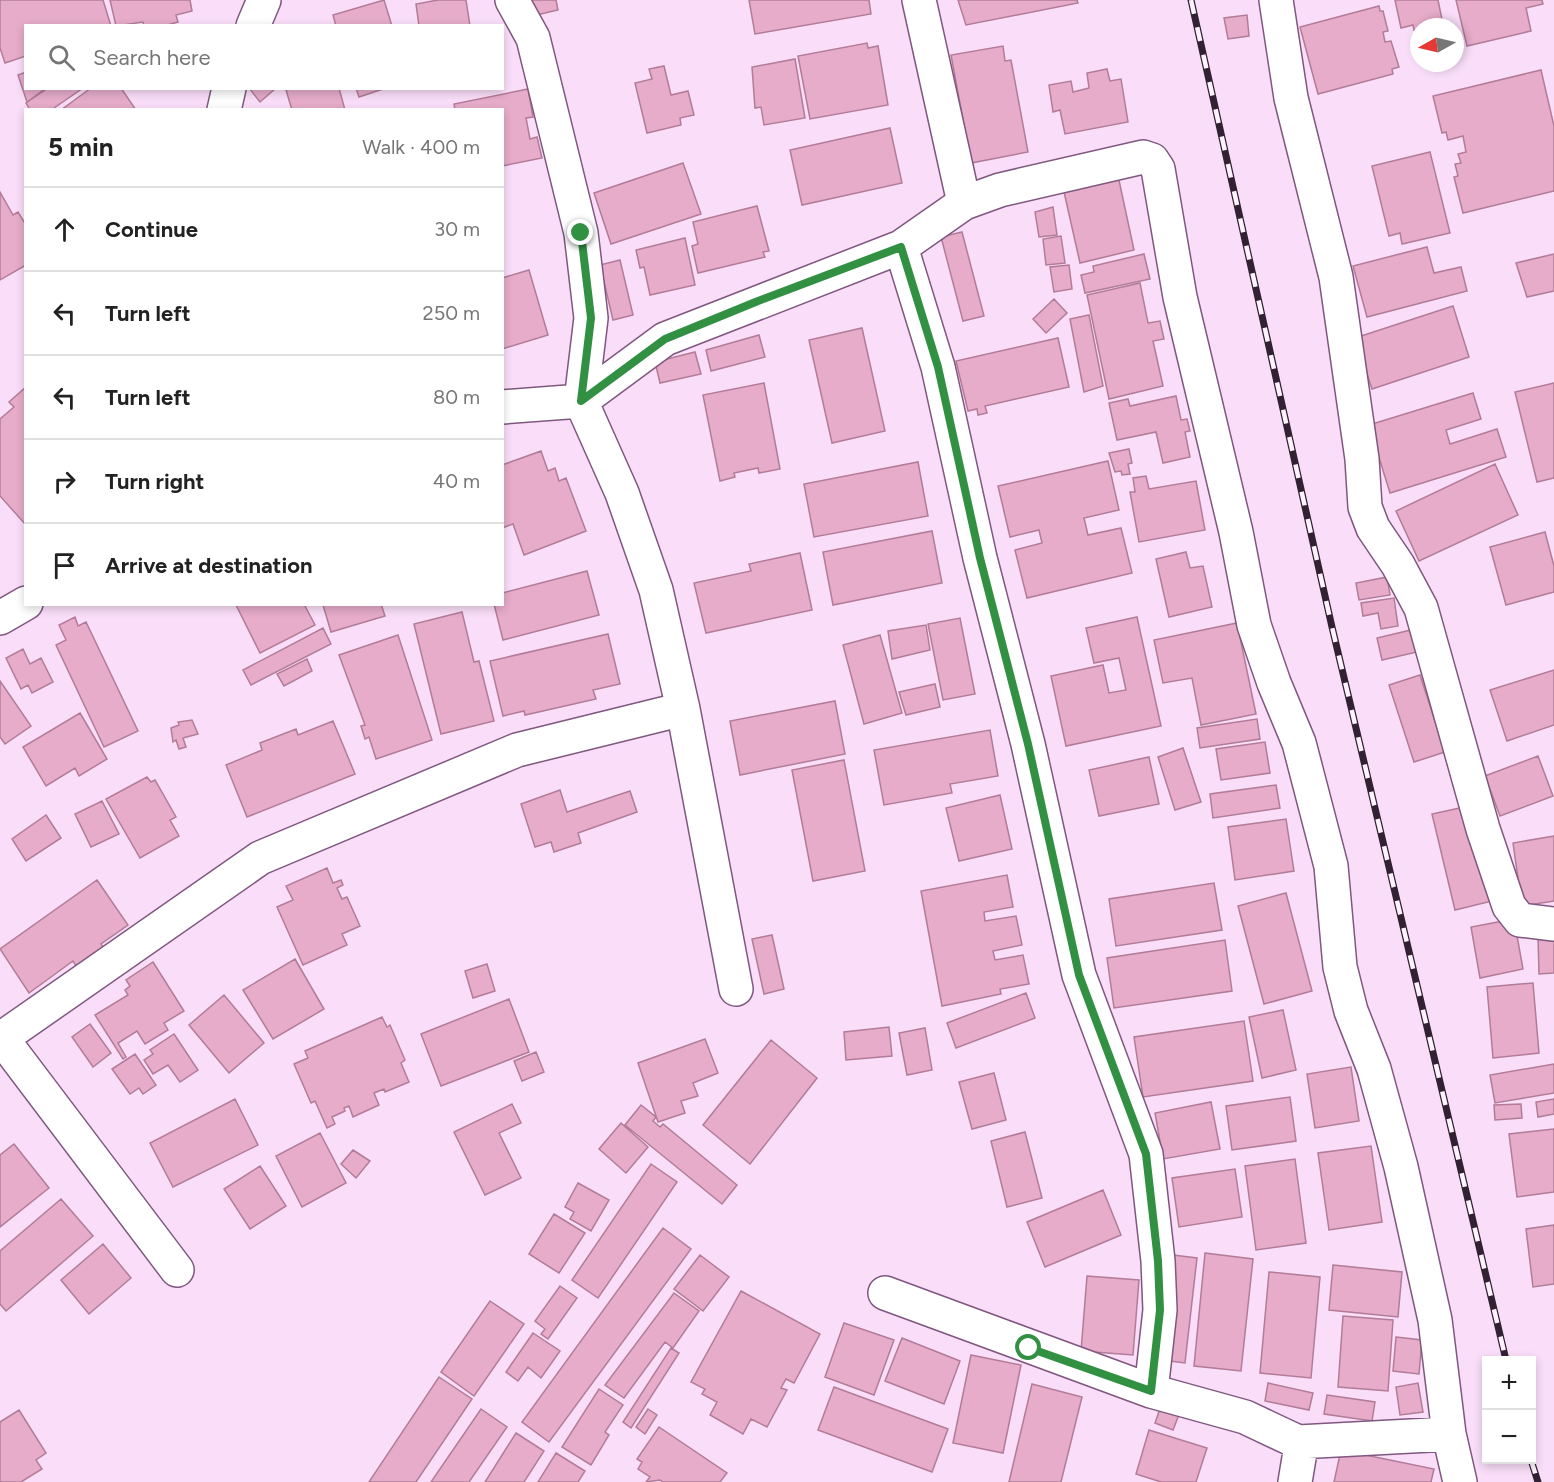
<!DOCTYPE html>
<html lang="en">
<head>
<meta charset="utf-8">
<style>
	body { margin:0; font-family:Figtree,sans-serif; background:#f6f6f6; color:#222 }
	.controls { position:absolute; right:18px; bottom:18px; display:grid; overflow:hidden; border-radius:0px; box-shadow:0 3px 9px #0003 }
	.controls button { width:54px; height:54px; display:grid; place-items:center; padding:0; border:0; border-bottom:2px solid #e0e0e0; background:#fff; color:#222; font:30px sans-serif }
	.compass { position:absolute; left:1410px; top:18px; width:54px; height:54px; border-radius:50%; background:#fff; box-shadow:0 3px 9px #0003; rotate:262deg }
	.stop { position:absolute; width:18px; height:18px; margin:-14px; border:4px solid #329043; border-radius:50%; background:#fff }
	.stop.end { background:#329043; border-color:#fff; box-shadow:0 2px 6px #0008 }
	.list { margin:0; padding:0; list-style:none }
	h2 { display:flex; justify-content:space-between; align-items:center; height:78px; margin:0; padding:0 24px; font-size:26px }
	h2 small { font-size:20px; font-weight:400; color:#767676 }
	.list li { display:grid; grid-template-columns:39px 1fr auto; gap:18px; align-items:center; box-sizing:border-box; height:84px; padding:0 24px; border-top:2px solid #e0e0e0 }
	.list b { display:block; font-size:22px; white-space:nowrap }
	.list em { font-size:20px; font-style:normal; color:#767676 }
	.icon { flex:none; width:33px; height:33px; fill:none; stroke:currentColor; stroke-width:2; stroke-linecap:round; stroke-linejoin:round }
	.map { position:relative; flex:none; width:1554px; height:1482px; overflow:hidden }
	.search { position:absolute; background:#fff; box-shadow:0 3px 9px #0003; left:24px; top:24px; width:480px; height:66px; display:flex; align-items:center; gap:15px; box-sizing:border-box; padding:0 21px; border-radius:0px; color:#767676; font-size:22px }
	.panel { position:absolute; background:#fff; box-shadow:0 3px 9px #0003; left:24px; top:108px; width:480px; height:498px; border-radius:0px }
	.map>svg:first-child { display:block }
</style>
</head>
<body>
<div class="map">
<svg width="1554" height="1482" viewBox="0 0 1554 1482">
	<rect width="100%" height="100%" fill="#fadef9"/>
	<path fill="#e6acca" stroke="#b27c98" stroke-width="1.5" d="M0 0H103L111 26H26V56L5 63 0 48Z
		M110 0H190L192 11 176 15 178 22 164 26H144L143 22 116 26Z
		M384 0 392 26H336L333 15Z
		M438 0H466L470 26H419L416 4Z
		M529 0H556L558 10 532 16Z
		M749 0H869L871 14 755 34Z
		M958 0H1077L1078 3 966 25Z
		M1395 0H1438L1443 24 1414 30 1413 25 1401 28Z
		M1456 0H1542L1543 4 1526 8 1531 31 1467 46Z
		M1379 6 1380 11H1383L1388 31 1383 32 1385 42 1391 41 1399 67 1392 69 1393 74 1318 94 1300 27Z
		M1247 15 1249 36 1228 39 1224 18Z
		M867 43 868 48 878 46 888 105 810 119 798 56Z
		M1003 46 1005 61 1011 60 1028 152 971 163 951 55Z
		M795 59 805 118 764 125 761 107 755 108 752 67Z
		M664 66 671 95 688 91 694 115 680 118 681 125 647 133 635 83 652 79 649 69Z
		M1107 69 1110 81 1121 79 1128 122 1065 134 1060 110 1053 112 1049 85 1071 81 1073 92 1089 88 1087 73Z
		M1541 70 1554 126V191L1463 213 1454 177 1458 176 1455 164 1461 163 1458 154 1466 152 1463 136 1448 140 1446 132 1442 133 1433 96Z
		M26 72V88H46L27 102 18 75Z
		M48 88H83L51 110H30L26 103Z
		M91 88H121L136 110H61Z
		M249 88H276L260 102Z
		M292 88H339L345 110H292L286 90Z
		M356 88H386L359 97Z
		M528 89 533 117 526 118 530 139 537 137 542 158 502 166V110H455L454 104Z
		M890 128 902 183 802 205 790 150Z
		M1430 152 1450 233 1402 244 1400 233 1389 236 1372 166Z
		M683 163 701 214 611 244 594 193Z
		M1117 171 1134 250 1080 263 1062 183Z
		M0 192 13 215 18 212 26 225V265L0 280Z
		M757 206 769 251 763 252 765 257 698 273 692 246 698 244 693 222Z
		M1053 207 1057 235 1039 237 1035 212Z
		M962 232 984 316 963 321 941 237Z
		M1061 236 1065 263 1046 265 1043 239Z
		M685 238 695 285 650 295 644 267 640 268 636 250Z
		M1427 247 1434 273 1461 267 1467 291 1367 317 1353 266Z
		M1144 254 1150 279 1085 293 1081 275 1094 272 1093 266Z
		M1554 254V291L1527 297 1516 263Z
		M620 260 633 315 613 320 600 265Z
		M1069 265 1072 289 1054 292 1050 267Z
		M529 270 548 335 502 349V278Z
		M1140 283 1148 323 1160 321 1164 339 1153 341 1163 386 1109 399 1087 295Z
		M1054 299 1067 313 1046 333 1033 319Z
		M1453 306 1469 357 1372 389 1355 338Z
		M1089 315 1103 386 1084 392 1070 319Z
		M862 328 885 431 832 443 809 340Z
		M759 335 765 357 711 371 706 350Z
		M1058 338 1069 387 985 406 987 413 978 415 977 409 968 411 956 361Z
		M695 352 701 374 660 383 655 362Z
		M764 383 780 469 759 473 758 468 734 473 735 477 720 481 703 395Z
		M1554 383V478L1537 482 1515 392Z
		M26 387 25 460 26 525 0 496V419L14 407 9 402Z
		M1473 393 1481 419 1446 430 1450 444 1497 429 1506 457 1390 493 1369 425Z
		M1176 396 1181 420 1187 419 1190 431 1185 432 1190 457 1163 463 1156 432 1117 440 1109 403 1128 399 1130 406Z
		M1129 449 1132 463 1128 464 1130 474 1122 475 1121 471 1115 472 1109 453Z
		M541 451 548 471 555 468 559 481 566 478 586 531 524 555 513 524 502 528V465Z
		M1108 461 1119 510 1084 518 1088 535 1121 528 1132 573 1027 598 1015 550 1042 543 1039 530 1010 537 998 486Z
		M918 462 928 516 814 537 804 484Z
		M1495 464 1518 515 1419 561 1396 511Z
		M1146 476 1149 489 1196 481 1205 530 1139 542 1130 492H1135L1133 478Z
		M932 531 942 583 833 605 823 552Z
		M1545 532 1554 566V592L1506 605 1490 547Z
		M1186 552 1190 568 1203 566 1212 607 1169 617 1156 559Z
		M800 553 812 610 706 633 694 583 751 571 749 564Z
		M587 571 599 615 503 640 494 604H502V593Z
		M1387 577 1390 595 1359 600 1356 583Z
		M1394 598 1398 626 1381 629 1378 613 1363 616 1361 603Z
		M304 604 315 625 260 653 236 605Z
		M381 604 385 616 331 632 323 605Z
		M462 612 474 662 479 661 494 721 441 734 414 624Z
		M75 617 78 626 86 622 138 731 104 747 56 645 66 640 59 625Z
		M1137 617 1161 726 1066 746 1051 676 1103 665 1109 693 1126 690 1119 658 1094 663 1086 628Z
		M960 618 975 694 943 700 928 624Z
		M1237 623 1256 714 1201 725 1192 678 1163 683 1154 640Z
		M926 625 930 650 892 659 888 631Z
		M323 628 331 644 251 685 243 670Z
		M1411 630 1417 652 1382 660 1377 638Z
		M608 634 620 684 593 690 596 699 525 715 524 711 503 716 490 661Z
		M398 635 432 740 376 759 369 737 365 739 361 726 365 725 339 655Z
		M880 635 902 713 864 724 843 645Z
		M23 649 30 664 41 658 53 682 32 693 28 685 21 689 6 658Z
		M307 659 312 671 284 686 277 674Z
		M1554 670V725L1507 741 1490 690Z
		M1420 675 1445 752 1414 762 1389 685Z
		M0 681 31 726 5 744 0 737Z
		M935 684 940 707 906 715 899 692Z
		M835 701 845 754 740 775 730 721Z
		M80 713 107 759 79 776 75 768 46 786 23 747Z
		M1257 719 1260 739 1200 748 1197 728Z
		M192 720 198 734 183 738 186 747 179 749 176 740 173 742 171 728 179 725 178 722Z
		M333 721 355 774 247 817 226 765 262 750 260 743 296 729 298 735Z
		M990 730 998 776 950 784 952 793 884 805 874 750Z
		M1265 742 1270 773 1221 780 1216 749Z
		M1183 748 1201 802 1175 810 1158 757Z
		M1538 756 1553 796 1500 816 1485 776Z
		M1149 757 1159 804 1099 816 1089 770Z
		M844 760 865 871 813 881 792 770Z
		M147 777 151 782 155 780 176 817 170 820 179 836 140 858 106 799Z
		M1276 785 1280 808 1213 818 1210 794Z
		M560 790 567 812 630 791 637 812 578 833 581 843 554 852 551 842 535 847 521 804Z
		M1000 795 1012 849 959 861 946 808Z
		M102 801 119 834 91 847 75 814Z
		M1469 806 1492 901 1455 910 1432 814Z
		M46 815 61 838 26 861 12 839Z
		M1286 819 1294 871 1235 880 1228 827Z
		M1554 836V901L1522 906 1513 843Z
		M327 868 333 883 341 880 343 885 337 888 342 899 347 897 360 926 342 934 347 945 303 965 277 907 293 900 286 886Z
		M1007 875 1013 907 984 912 985 921 1016 916 1022 945 993 951 995 960 1023 955 1029 984 1000 989 1001 994 942 1006 921 891Z
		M97 880 128 925 101 944 105 950 78 969 73 961 29 993 0 949Z
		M1214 883 1222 930 1116 946 1109 899Z
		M1286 893 1312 991 1264 1004 1238 906Z
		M1514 919 1523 969 1480 978 1471 927Z
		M772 935 784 989 764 994 752 939Z
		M1554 935V973L1539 974 1538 936Z
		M1225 940 1232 991 1114 1008 1107 958Z
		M295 959 324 1009 273 1039 243 990Z
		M153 962 184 1011 164 1023 168 1030 145 1044 137 1031 118 1043 126 1057 123 1059 95 1015 128 995 125 990 130 986 126 980Z
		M487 964 495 991 473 998 465 971Z
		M1533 983 1539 1053 1493 1058 1487 987Z
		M1026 993 1035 1018 956 1048 947 1023Z
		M224 995 264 1043 229 1073 189 1025Z
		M509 999 529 1052 441 1086 421 1034Z
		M1283 1010 1296 1070 1262 1078 1249 1017Z
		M382 1017 387 1027 390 1025 405 1060 401 1063 409 1082 385 1092 384 1089 374 1093 379 1105 353 1117 349 1106 344 1108 345 1111 332 1117 335 1124 327 1128 315 1101 311 1103 294 1064 308 1058 305 1051Z
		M1244 1021 1253 1081 1143 1097 1134 1037Z
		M90 1024 111 1053 93 1067 72 1037Z
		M889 1027 892 1056 846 1060 844 1032Z
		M925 1028 932 1070 907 1075 899 1033Z
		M174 1034 198 1070 180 1082 168 1065 153 1074 144 1060 153 1054 150 1050Z
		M705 1039 718 1073 693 1083 698 1096 681 1101 685 1113 658 1122 638 1063Z
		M771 1040 817 1078 750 1164 703 1125Z
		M536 1052 544 1072 522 1081 514 1061Z
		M135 1054 156 1085 143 1094 139 1088 130 1094 112 1069Z
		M1554 1064V1093L1495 1103 1490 1075Z
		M1351 1067 1359 1121 1315 1128 1307 1074Z
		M994 1073 1006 1120 972 1129 959 1082Z
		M1290 1097 1296 1141 1232 1150 1226 1106Z
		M235 1099 258 1145 173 1187 150 1143Z
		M1554 1099V1114L1538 1117 1536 1102Z
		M1211 1102 1220 1149 1163 1159 1155 1113Z
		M512 1104 521 1123 499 1133 521 1178 485 1195 454 1132Z
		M1521 1104 1522 1118 1495 1120 1494 1105Z
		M641 1105 656 1117 653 1121 660 1127 663 1124 737 1185 722 1204 625 1125Z
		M621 1123 648 1147 626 1173 599 1149Z
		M1554 1129V1192L1517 1197 1509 1134Z
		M1025 1132 1042 1198 1007 1207 991 1141Z
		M320 1133 346 1183 302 1207 276 1156Z
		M14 1144 49 1188 0 1227V1155Z
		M1371 1146 1382 1222 1329 1230 1318 1153Z
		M353 1150 370 1161 356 1178 341 1164Z
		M1295 1159 1306 1243 1256 1250 1245 1166Z
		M651 1164 677 1182 598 1298 572 1280Z
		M260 1166 286 1206 250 1229 224 1189Z
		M1235 1169 1242 1217 1179 1227 1172 1178Z
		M578 1183 609 1200 591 1231 570 1219 574 1212 565 1207Z
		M1103 1190 1121 1235 1045 1267 1027 1222Z
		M61 1199 93 1236 6 1311 0 1304V1251Z
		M554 1214 585 1233 559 1273 529 1254Z
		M1554 1225V1284L1533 1287 1526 1229Z
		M663 1228 691 1249 549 1442 522 1422Z
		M103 1244 131 1278 89 1314 61 1280Z
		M1205 1253 1253 1259 1241 1371 1194 1366Z
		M700 1255 729 1277 703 1311 674 1289Z
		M1173 1255 1197 1258 1185 1363 1162 1360Z
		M1333 1265 1402 1272 1398 1317 1329 1310Z
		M1269 1272 1320 1277 1311 1378 1260 1373Z
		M1087 1276 1139 1280 1133 1355 1081 1351Z
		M560 1286 577 1298 548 1339 541 1334 545 1329 535 1321Z
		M741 1291 820 1334 794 1383 786 1379 781 1388 787 1390 767 1427 751 1419 743 1434 710 1415 717 1402 702 1394 705 1389 691 1382Z
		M674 1293 699 1311 673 1348 665 1342 624 1398 605 1385Z
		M490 1301 524 1324 474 1396 441 1372Z
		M1343 1316 1393 1320 1388 1391 1338 1387Z
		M844 1323 894 1340 874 1395 825 1377Z
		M533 1333 560 1351 541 1378 528 1367 518 1381 506 1372Z
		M1396 1337 1422 1340 1419 1374 1393 1371Z
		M902 1338 960 1361 944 1404 885 1381Z
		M671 1348 679 1353 631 1428 623 1422Z
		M971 1355 1021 1365 1003 1453 953 1443Z
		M439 1377 472 1399 416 1482H369Z
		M1268 1383 1313 1393 1309 1410 1265 1401Z
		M1418 1383 1423 1412 1400 1415 1396 1387Z
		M1032 1384 1082 1397 1061 1482H1009Z
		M834 1387 948 1429 932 1472 818 1430Z
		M599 1389 623 1405 605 1432 609 1435 591 1465 562 1447Z
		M1327 1395 1375 1402 1372 1421 1324 1414Z
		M1163 1400 1182 1407 1173 1430 1155 1423Z
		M481 1409 507 1427 469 1482H431Z
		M648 1409 657 1415 645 1434 636 1427Z
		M19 1410 46 1453 36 1460 42 1469 21 1482H0V1422Z
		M659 1427 727 1473 720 1482H663L660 1480 646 1482 650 1477 638 1469 642 1462 637 1459Z
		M1149 1430 1207 1448 1196 1482H1161L1136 1474Z
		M516 1433 544 1451 524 1482H485Z
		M1341 1450 1434 1469 1431 1482H1334Z
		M556 1453 585 1471 578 1482H538Z"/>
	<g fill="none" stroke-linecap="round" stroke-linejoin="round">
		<defs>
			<path id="minor" d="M512 0 533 38 581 233 591 318 581 401 622 493 656 590 683 709 736 989
				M919 0 964 203
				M1276 0 1291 98 1336 277 1362 459 1365 507 1373 528 1398 565 1421 608 1483 829 1509 906 1520 920 1554 924
				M253 26 264 0
				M224 110 229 88
				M901 247 938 367 980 558 1028 744 1079 975 1146 1154 1158 1261 1160 1310 1151 1391
				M502 407 581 401 665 339 901 247 964 203 1000 190 1143 157 1152 160 1158 169 1180 297 1236 532 1254 625 1274 683 1299 743 1331 866 1340 967 1351 1011 1374 1069 1401 1167 1435 1320 1449 1434 1460 1482
				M0 618 26 603
				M0 1036 177 1270
				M2 1038 260 858 517 750 683 709
				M885 1293 1151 1391 1245 1417 1298 1442 1449 1434
				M1295 1482 1300 1452 1298 1442"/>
		</defs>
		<use href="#minor" stroke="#7f577f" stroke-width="36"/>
		<use href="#minor" stroke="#fff" stroke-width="33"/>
		<defs>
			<path id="rail" d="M1191 0 1332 627 1506 1360
				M1531 1460 1538 1482"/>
		</defs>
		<use href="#rail" stroke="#312132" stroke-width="7"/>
		<use href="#rail" stroke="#fcf3fc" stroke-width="4.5" stroke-dasharray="14" stroke-linecap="butt"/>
	</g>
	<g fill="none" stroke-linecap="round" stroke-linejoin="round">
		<path stroke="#329043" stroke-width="8" d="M581 233 591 318 581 401 665 339 758 301 901 247 938 367 980 558 1028 744 1079 975 1146 1154 1158 1261 1160 1310 1151 1391 1029 1348"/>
	</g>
</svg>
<div class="controls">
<button>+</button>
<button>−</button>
</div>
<svg class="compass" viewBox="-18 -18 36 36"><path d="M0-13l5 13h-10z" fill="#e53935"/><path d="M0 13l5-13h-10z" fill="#767676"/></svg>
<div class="stop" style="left:1029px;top:1348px"></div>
<div class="stop end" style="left:581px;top:233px"></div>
<div class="search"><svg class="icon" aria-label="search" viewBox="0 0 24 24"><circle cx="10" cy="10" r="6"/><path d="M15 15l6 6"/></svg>Search here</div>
<section class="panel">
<h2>5 min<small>Walk · 400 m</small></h2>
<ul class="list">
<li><svg class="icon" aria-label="ahead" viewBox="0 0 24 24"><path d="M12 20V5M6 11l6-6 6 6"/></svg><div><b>Continue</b></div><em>30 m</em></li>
<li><svg class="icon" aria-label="left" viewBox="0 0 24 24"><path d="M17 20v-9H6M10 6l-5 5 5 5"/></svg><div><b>Turn left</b></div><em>250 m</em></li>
<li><svg class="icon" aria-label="left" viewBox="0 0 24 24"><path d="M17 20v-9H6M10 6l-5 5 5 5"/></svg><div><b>Turn left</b></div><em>80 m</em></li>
<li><svg class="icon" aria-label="right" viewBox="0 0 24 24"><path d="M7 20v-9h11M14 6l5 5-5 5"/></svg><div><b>Turn right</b></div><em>40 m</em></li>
<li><svg class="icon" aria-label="arrive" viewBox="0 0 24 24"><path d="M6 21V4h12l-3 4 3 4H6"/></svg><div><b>Arrive at destination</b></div></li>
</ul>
</section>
</div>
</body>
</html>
